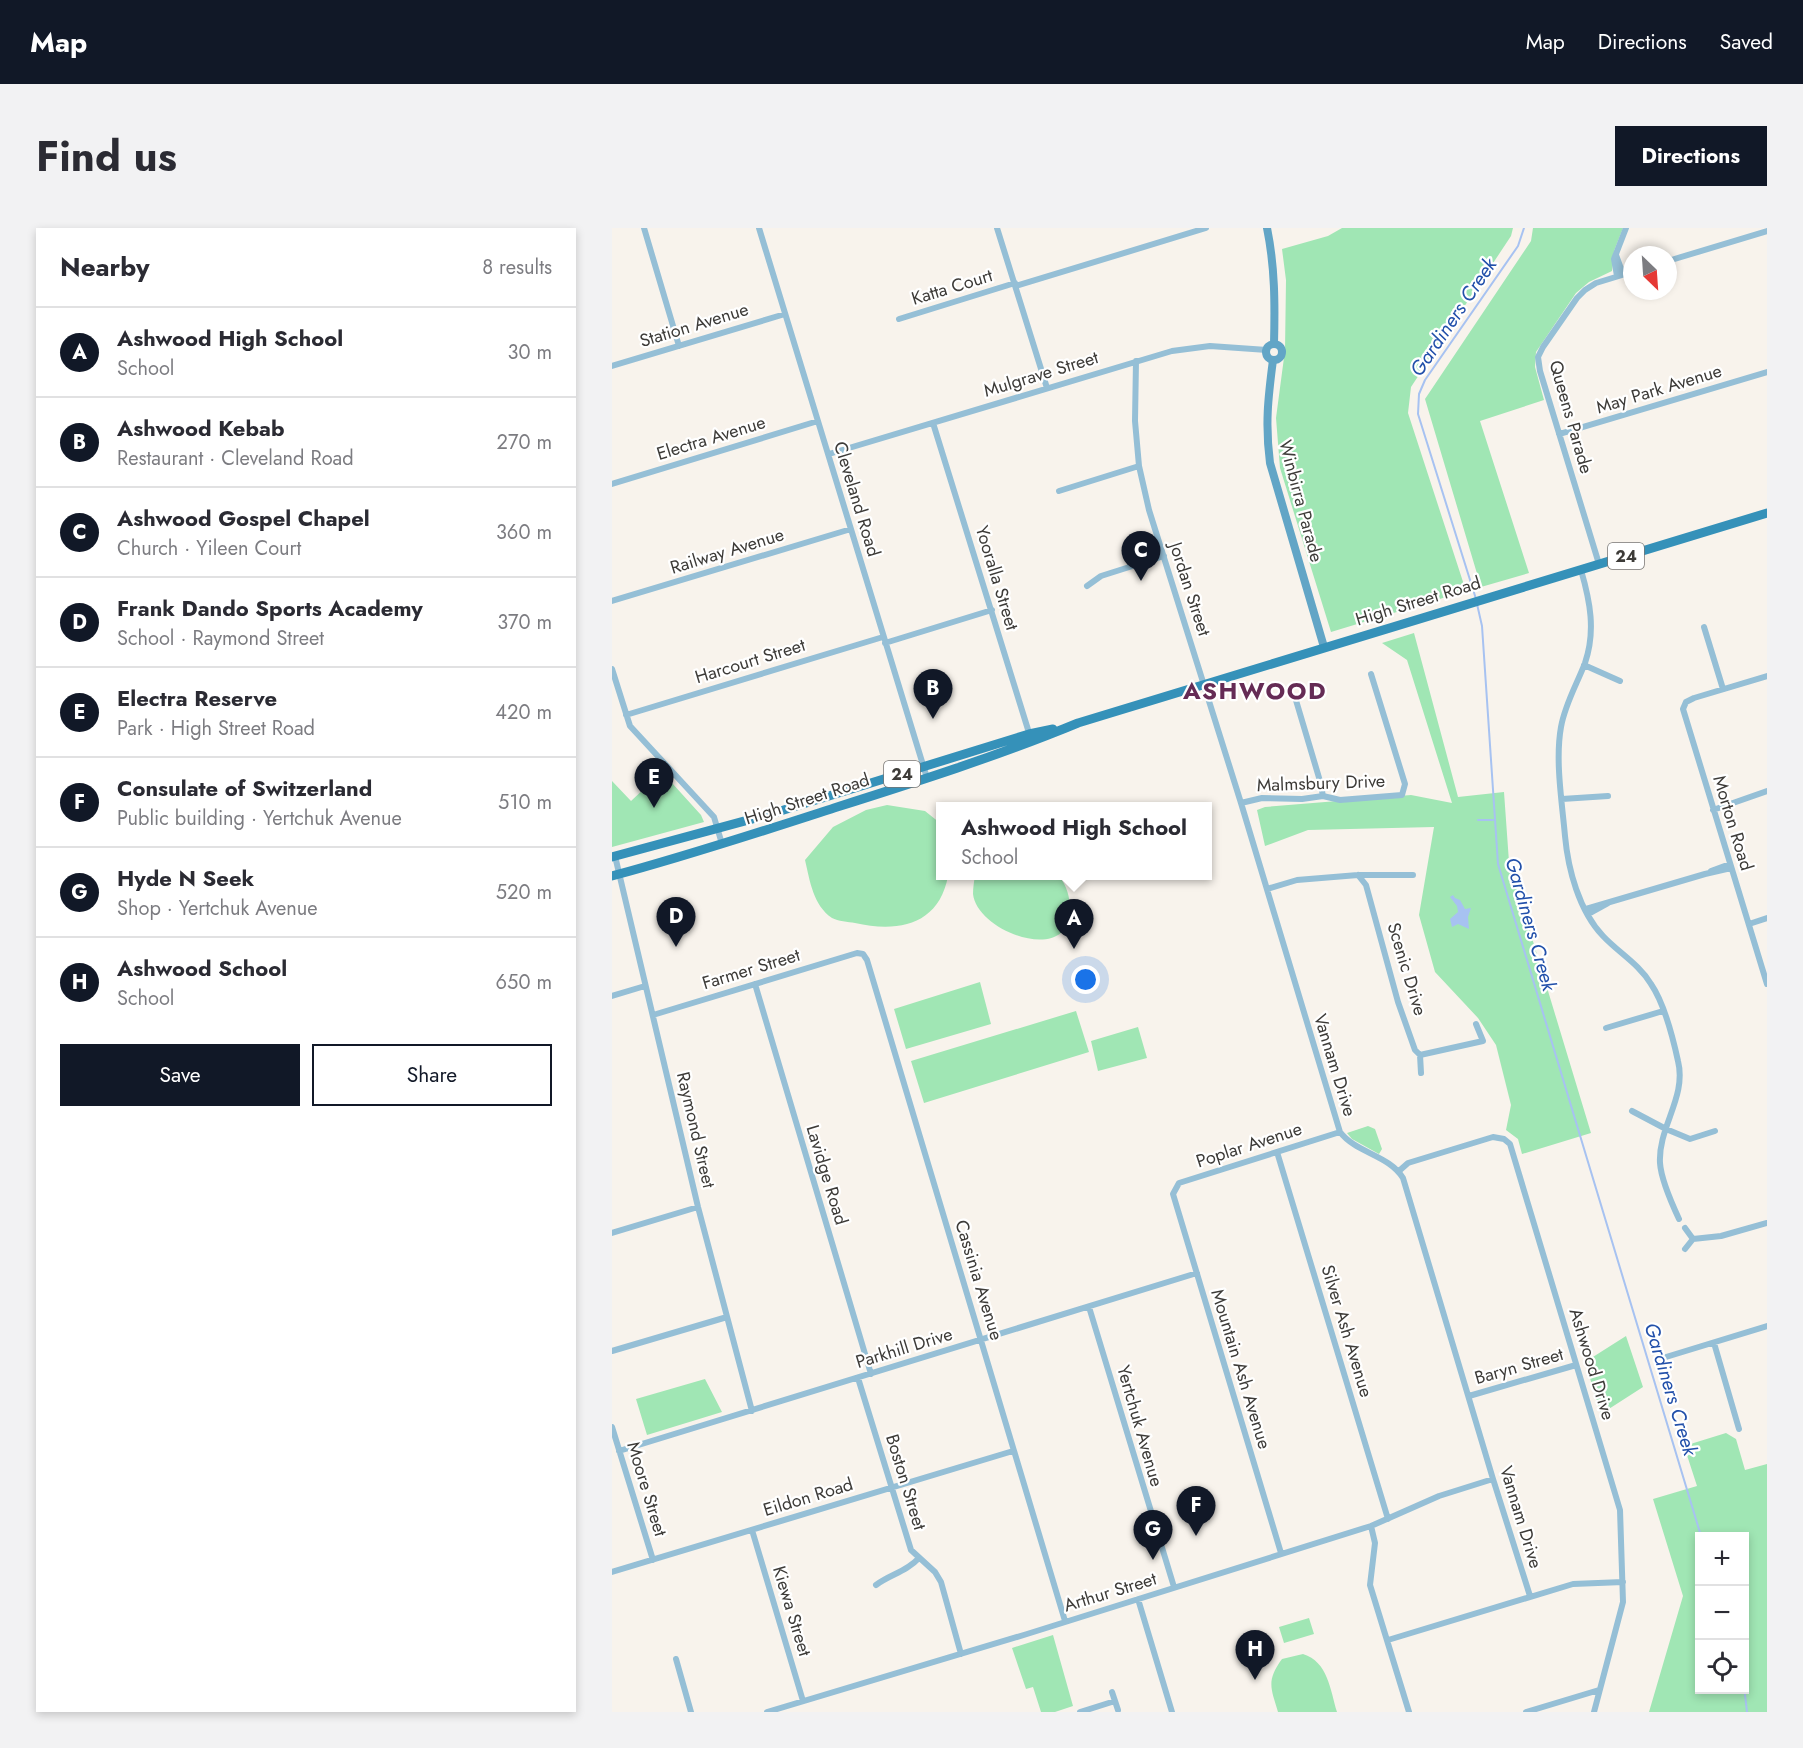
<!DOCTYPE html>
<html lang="en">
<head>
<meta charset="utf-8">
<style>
	body { margin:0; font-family:Jost,sans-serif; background:#f2f2f3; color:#2b2b33 }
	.controls { position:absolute; right:18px; bottom:18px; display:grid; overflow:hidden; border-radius:0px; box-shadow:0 3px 9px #0003 }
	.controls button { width:54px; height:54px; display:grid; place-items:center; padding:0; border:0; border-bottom:2px solid #e1e1e2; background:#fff; color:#2b2b33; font:30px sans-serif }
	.compass { position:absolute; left:1011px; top:18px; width:54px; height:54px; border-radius:50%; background:#fff; box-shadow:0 3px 9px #0003; rotate:155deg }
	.you { position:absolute; left:474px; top:752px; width:21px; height:21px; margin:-15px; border:4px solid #fff; border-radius:50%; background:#1a73e8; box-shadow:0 0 0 9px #1a73e833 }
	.badge { display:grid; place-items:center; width:39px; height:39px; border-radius:50%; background:#111827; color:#fff; font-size:20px; font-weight:700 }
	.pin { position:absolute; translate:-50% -50px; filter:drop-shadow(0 2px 3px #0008) }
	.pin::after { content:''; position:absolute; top:32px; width:21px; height:18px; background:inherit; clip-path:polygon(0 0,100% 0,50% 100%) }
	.popup { position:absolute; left:324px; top:574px; width:276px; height:78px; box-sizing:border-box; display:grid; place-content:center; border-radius:0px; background:#fff; filter:drop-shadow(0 2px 4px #0005); font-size:20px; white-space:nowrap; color:#7c7c81 }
	.popup b { font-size:22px; color:#2b2b33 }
	.popup::after { content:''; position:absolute; left:50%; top:100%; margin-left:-12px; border:12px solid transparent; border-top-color:#fff }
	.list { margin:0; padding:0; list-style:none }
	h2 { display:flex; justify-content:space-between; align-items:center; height:78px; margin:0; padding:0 24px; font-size:26px }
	h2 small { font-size:20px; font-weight:400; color:#7c7c81 }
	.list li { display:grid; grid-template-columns:39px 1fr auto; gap:18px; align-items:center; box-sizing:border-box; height:90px; padding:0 24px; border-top:2px solid #e1e1e2 }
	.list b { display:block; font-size:22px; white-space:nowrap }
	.list p { margin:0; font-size:20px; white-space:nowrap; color:#7c7c81 }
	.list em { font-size:20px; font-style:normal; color:#7c7c81 }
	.actions { display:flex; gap:12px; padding:18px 24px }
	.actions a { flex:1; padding:14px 0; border:2px solid #111827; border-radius:0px; text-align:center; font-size:21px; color:#111827 }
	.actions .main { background:#111827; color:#fff }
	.icon { flex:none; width:33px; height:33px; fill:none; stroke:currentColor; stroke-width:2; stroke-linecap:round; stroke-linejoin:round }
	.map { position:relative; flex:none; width:1155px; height:1484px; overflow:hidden; border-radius:0px }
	header { display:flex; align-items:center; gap:36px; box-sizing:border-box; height:84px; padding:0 30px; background:#111827; color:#fff }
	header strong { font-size:28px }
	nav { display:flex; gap:33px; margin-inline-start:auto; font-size:21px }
	.intro { display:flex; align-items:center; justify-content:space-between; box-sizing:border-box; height:144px; padding:0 36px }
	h1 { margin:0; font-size:42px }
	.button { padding:15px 27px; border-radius:0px; background:#111827; color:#fff; font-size:21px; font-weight:700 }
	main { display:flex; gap:36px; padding:0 36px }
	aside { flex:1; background:#fff; border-radius:0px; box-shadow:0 3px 9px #0003 }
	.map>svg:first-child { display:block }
</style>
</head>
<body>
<header>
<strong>Map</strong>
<nav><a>Map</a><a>Directions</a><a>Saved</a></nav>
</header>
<div class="intro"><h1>Find us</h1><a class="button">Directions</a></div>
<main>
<aside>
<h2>Nearby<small>8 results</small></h2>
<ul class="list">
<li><span class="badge">A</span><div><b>Ashwood High School</b><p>School</p></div><em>30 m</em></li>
<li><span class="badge">B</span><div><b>Ashwood Kebab</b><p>Restaurant · Cleveland Road</p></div><em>270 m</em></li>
<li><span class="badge">C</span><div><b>Ashwood Gospel Chapel</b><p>Church · Yileen Court</p></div><em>360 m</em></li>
<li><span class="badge">D</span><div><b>Frank Dando Sports Academy</b><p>School · Raymond Street</p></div><em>370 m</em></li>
<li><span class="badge">E</span><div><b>Electra Reserve</b><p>Park · High Street Road</p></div><em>420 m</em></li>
<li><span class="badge">F</span><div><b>Consulate of Switzerland</b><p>Public building · Yertchuk Avenue</p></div><em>510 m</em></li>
<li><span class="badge">G</span><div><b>Hyde N Seek</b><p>Shop · Yertchuk Avenue</p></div><em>520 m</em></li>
<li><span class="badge">H</span><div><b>Ashwood School</b><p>School</p></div><em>650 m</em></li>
</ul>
<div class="actions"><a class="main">Save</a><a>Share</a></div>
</aside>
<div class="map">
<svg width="1155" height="1484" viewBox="0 0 1155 1484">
	<rect width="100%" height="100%" fill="#f8f3ec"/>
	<path fill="#a0e6b4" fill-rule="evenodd" d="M730 0H901L899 8 799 159 796 185 854 363 719 404 668 240 664 190 673 122 674 52 670 21 716 8Z
		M921 0H1011L1002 23 1000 43 977 54 964 65 924 124 923 139 932 172 868 193 917 345 869 359 813 171 919 13Z
		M802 405 846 569 892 564 897 634 979 905 910 926 906 911 894 902 899 877 884 817 866 790 823 744 807 687 822 599 696 602 653 618 645 582 653 579 799 567 840 575 795 432 770 415Z
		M50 544 89 587 92 594 0 619V553L19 573Z
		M275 577 313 583 328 595V648H336C327 697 286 705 243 695 236 694 226 693 220 690 201 677 198 653 193 632L221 599 254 582Z
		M363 648H447C455 658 458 669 458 682 458 738 365 704 361 666 361 660 362 653 363 648Z
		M368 754 379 796 294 821 282 781Z
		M464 783 477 824 312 875 299 833Z
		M526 799 535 830 486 843 479 813Z
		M756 898 763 901 770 921 767 926 740 911 735 905Z
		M1014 1108 1031 1159 989 1186 973 1134Z
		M93 1151 110 1184 35 1207 24 1171Z
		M1114 1205 1124 1211 1133 1242 1155 1236V1484H1037L1071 1368 1041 1271 1085 1258 1072 1218ZM1088 1308H1132V1462H1088Z
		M697 1390 702 1406 672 1415 667 1399Z
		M441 1407 461 1478 443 1484H429L421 1459 414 1461 400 1420Z
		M691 1426C716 1434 718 1461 725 1484H666C659 1460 654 1453 670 1431Z"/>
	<path fill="#a7c2f1" d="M841 667 843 670 848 672 853 681 859 680 856 689 857 701 846 696 840 699 838 691 846 684 845 678 838 669Z"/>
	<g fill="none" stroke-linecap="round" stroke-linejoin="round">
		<path stroke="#a7c2f1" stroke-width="2" d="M864 371 806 186 807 166 813 152 906 18 912 0
			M865 376 870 398 886 636 1089 1308
			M866 592H881
			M1132 1458 1135 1484"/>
		<path stroke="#95bfd6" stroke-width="6" d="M32 0 67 118
			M147 0 315 550
			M385 0 435 160
			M1004 27 1011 46
			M1056 33 1155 3
			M1005 48 1002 31 1014 0
			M404 58 594 0
			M287 91 403 55
			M524 133 523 193 527 238 537 282 629 575 728 904C744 925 777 927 791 950L881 1251 918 1368
			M0 138 173 86
			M321 195 418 508
			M947 206 1155 144
			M217 226 560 123 598 118 655 122
			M0 256 206 193
			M447 263 527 238
			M987 336 928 143 926 129 931 119 965 70 973 62 984 55 1020 44
			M969 342C978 373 984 403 973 435 965 456 953 476 949 499 943 532 950 574 953 608 956 641 967 683 991 708 1007 725 1027 736 1039 756 1052 775 1061 810 1066 833 1075 869 1046 899 1048 935 1049 950 1060 976 1067 991
			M475 358 489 348 552 328
			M0 373 239 301
			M1092 399 1111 461
			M273 415 380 382
			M972 437 1008 453
			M0 441 18 498 102 589 110 616
			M1155 448 1082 470 1074 474 1071 481 1155 756
			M683 469 708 553 711 568
			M14 487 271 409
			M950 571 996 568
			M629 575 650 570 690 571 711 568 728 572 790 567 793 556 759 446
			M1101 582 1155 563
			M3 628 86 979 140 1183
			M1099 643 1118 636
			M746 647 754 657 786 774 803 822 808 827 809 845
			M655 661 685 652 746 647H801
			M974 681 1093 646 1119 640
			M976 686 996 675
			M1137 696 1155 690
			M143 756 259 1146
			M0 768 33 758
			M41 787 245 725 251 726 255 732 453 1393
			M994 800 1051 783
			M808 827 871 813 864 796
			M1020 883 1054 901 1078 911 1103 903
			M665 924 776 1291
			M787 943 796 935 881 909 892 911 898 916 1008 1282 1011 1374 982 1484
			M1073 1000 1081 1011
			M0 1005 86 979
			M1073 1021 1081 1011 1109 1008 1155 995
			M477 1079 562 1359
			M1102 1115 1127 1201
			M0 1123 115 1089
			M1054 1129 1155 1098
			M246 1150 299 1322 323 1344 329 1354 349 1426
			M857 1168 964 1137
			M0 1199 41 1332
			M7 1223 585 1045
			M759 1298 763 1315 758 1357 797 1484
			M140 1302 191 1473
			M669 1325 561 966 567 955 728 904
			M0 1344 401 1223
			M264 1357C279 1346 294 1344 307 1330
			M526 1371 560 1484
			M776 1412 961 1356 1011 1354
			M64 1431 79 1484
			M500 1464 506 1482
			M155 1484 415 1406 759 1298 827 1268 881 1251
			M468 1484 503 1473
			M914 1484 987 1462"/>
		<path stroke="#62a5c6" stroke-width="8" d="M655 0C663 39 663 76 662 116
			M654 124a8 8 0 1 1 16 0a8 8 0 1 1-16 0Z
			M661 132C656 170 653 197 658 235L712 419"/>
		<path stroke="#3591b9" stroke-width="9" d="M0 629 162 585 417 506 441 501
			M0 648C75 628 148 604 222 580 304 554 386 528 466 495L1155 285"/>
	</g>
	<g text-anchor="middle" stroke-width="4.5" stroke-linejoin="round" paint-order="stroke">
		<g fill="#fff" stroke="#777674" stroke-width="1.5">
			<rect x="996" y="315" width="36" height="26" rx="4.5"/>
			<rect x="272" y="533" width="36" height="26" rx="4.5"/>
		</g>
		<g font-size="16" font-weight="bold" fill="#3d3b38">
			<text x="1014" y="334">24</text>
			<text x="290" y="552">24</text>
		</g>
		<g font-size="18" fill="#3d3b38" stroke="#fff">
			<text transform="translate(340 59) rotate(-17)" y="6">Katta Court</text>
			<text transform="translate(82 97) rotate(-17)" y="6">Station Avenue</text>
			<text transform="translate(429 146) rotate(-17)" y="6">Mulgrave Street</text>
			<text transform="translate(1047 161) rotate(-17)" y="6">May Park Avenue</text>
			<text transform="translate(959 189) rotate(74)" y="6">Queens Parade</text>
			<text transform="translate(99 210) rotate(-17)" y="6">Electra Avenue</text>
			<text transform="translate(245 271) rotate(73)" y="6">Cleveland Road</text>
			<text transform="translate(689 273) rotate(75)" y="6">Winbirra Parade</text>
			<text transform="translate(115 323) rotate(-17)" y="6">Railway Avenue</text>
			<text transform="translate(385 350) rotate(73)" y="6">Yooralla Street</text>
			<text transform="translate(578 361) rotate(72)" y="6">Jordan Street</text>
			<text transform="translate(806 373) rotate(-17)" y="6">High Street Road</text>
			<text transform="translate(138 433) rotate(-17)" y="6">Harcourt Street</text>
			<text transform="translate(709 555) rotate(-2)" y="6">Malmsbury Drive</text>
			<text transform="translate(195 571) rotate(-18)" y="6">High Street Road</text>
			<text transform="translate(1121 595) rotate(73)" y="6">Morton Road</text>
			<text transform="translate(139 741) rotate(-17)" y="6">Farmer Street</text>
			<text transform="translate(795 741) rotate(73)" y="6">Scenic Drive</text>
			<text transform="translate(723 837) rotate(73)" y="6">Vannam Drive</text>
			<text transform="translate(84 902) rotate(77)" y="6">Raymond Street</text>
			<text transform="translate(637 917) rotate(-18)" y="6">Poplar Avenue</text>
			<text transform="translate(215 947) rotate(73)" y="6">Lavidge Road</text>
			<text transform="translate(367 1052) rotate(73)" y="6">Cassinia Avenue</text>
			<text transform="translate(735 1103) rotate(73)" y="6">Silver Ash Avenue</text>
			<text transform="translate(292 1120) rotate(-17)" y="6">Parkhill Drive</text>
			<text transform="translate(980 1136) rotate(73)" y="6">Ashwood Drive</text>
			<text transform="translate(907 1138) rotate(-16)" y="6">Baryn Street</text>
			<text transform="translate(629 1141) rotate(73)" y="6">Mountain Ash Avenue</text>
			<text transform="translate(528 1198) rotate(74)" y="6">Yertchuk Avenue</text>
			<text transform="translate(294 1254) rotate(73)" y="6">Boston Street</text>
			<text transform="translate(35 1261) rotate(73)" y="6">Moore Street</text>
			<text transform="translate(196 1269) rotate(-17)" y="6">Eildon Road</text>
			<text transform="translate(909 1289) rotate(73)" y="6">Vannam Drive</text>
			<text transform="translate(498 1364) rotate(-17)" y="6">Arthur Street</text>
			<text transform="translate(180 1383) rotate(73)" y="6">Kiewa Street</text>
		</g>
		<g font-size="20" font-style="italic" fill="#2250aa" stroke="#fff">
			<text transform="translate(841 89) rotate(-56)" y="7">Gardiners Creek</text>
			<text transform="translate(919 696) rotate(74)" y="7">Gardiners Creek</text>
			<text transform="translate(1059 1161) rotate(73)" y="7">Gardiners Creek</text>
		</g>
		<g font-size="24" font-weight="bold" letter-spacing="1.5" fill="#652b55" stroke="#fff">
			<text x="643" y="471">ASHWOOD</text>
		</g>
	</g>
</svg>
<div class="controls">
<button>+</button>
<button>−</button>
<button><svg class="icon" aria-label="locate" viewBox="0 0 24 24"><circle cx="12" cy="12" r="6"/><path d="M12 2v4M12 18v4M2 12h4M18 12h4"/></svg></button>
</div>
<svg class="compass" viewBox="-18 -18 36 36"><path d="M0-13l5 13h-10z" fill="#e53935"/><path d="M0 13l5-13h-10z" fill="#7c7c81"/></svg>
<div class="you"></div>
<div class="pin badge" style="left:462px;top:721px">A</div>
<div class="popup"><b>Ashwood High School</b>School</div>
<div class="pin badge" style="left:321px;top:491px">B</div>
<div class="pin badge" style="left:529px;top:353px">C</div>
<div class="pin badge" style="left:64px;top:719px">D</div>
<div class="pin badge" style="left:42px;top:580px">E</div>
<div class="pin badge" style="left:584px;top:1308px">F</div>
<div class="pin badge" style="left:541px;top:1332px">G</div>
<div class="pin badge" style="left:643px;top:1452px">H</div>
</div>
</main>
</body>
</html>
